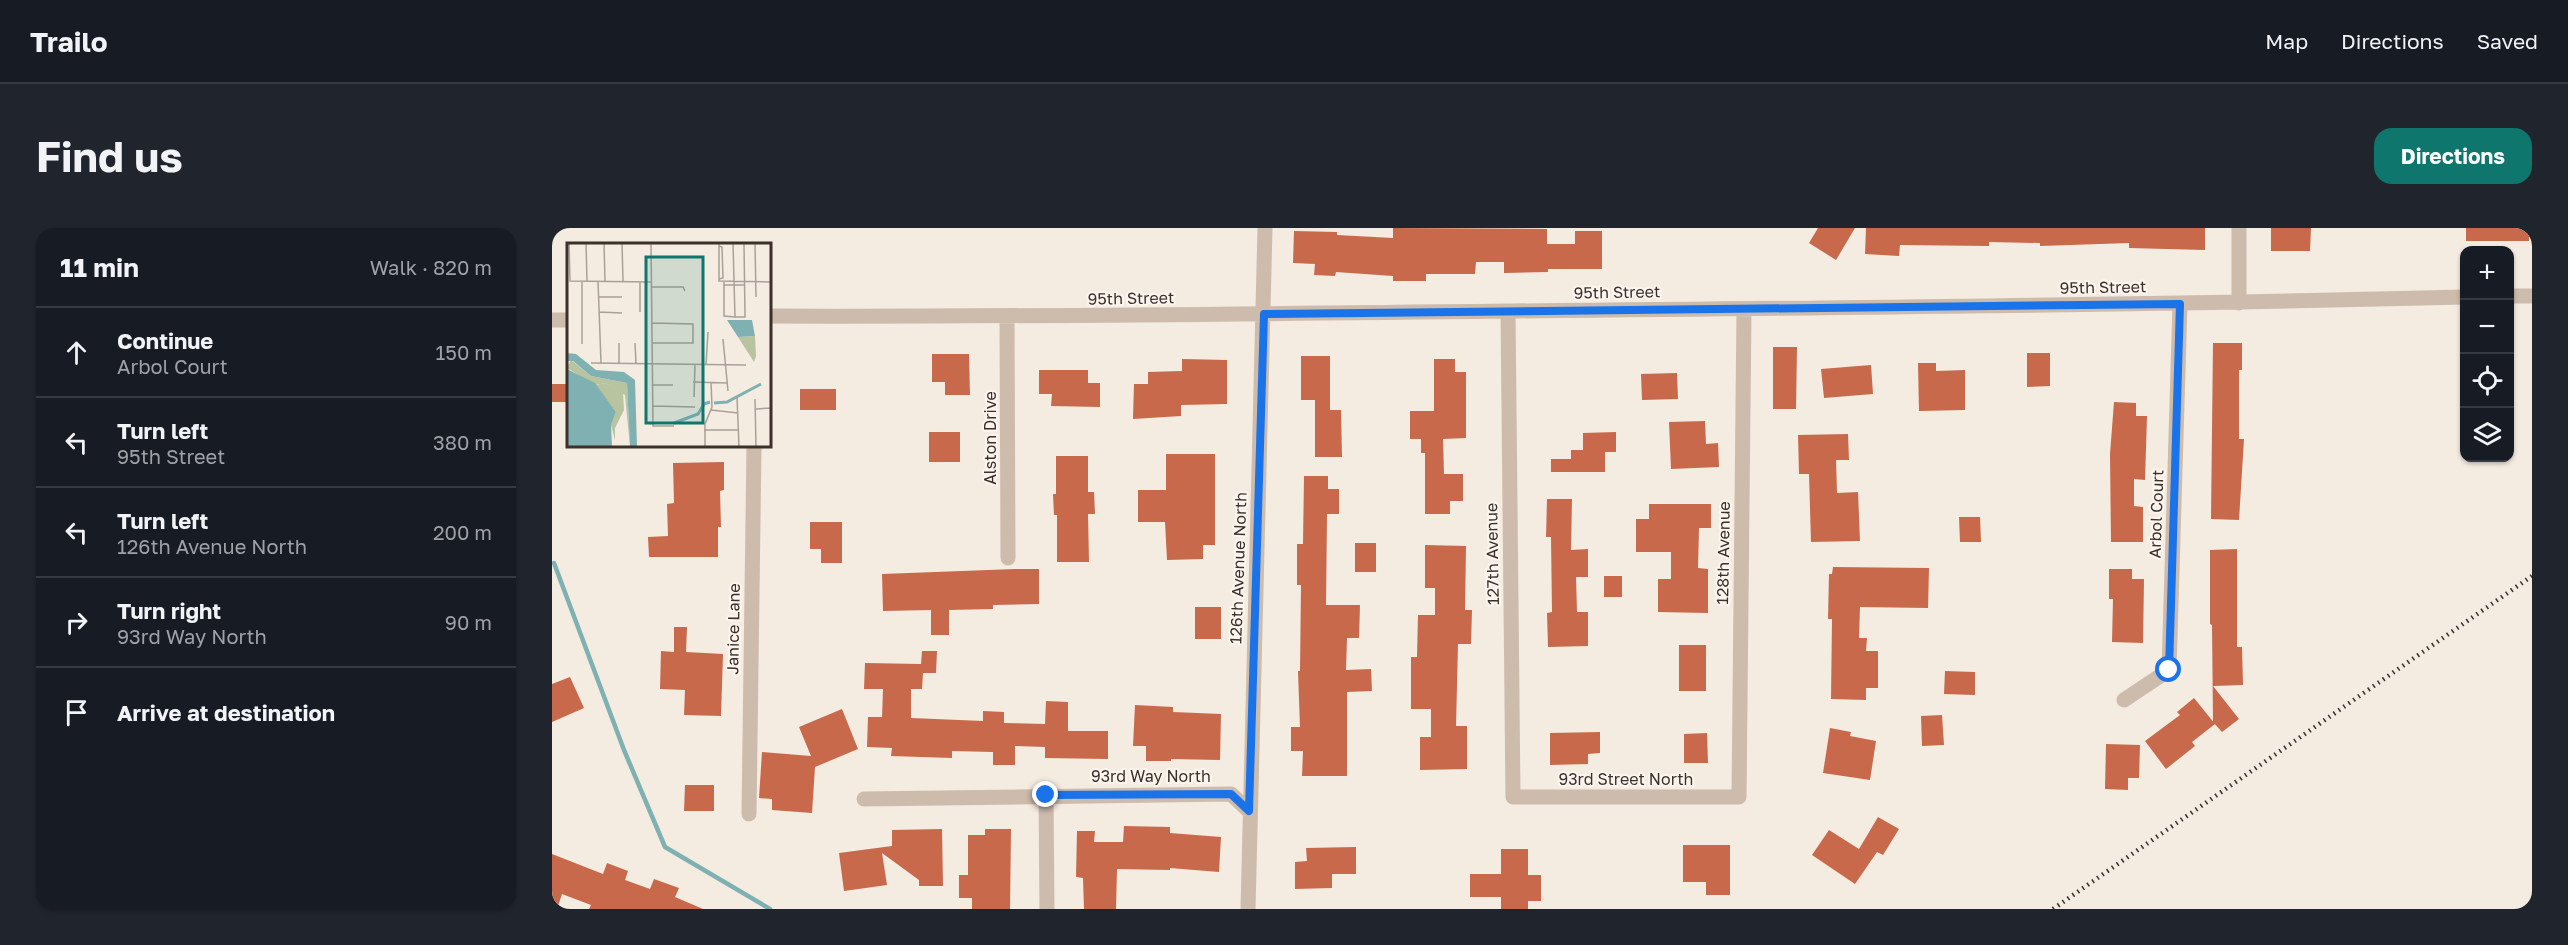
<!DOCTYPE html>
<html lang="en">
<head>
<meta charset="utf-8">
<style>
	body { margin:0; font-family:"Golos Text",sans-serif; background:#20242c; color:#f1f3f6 }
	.controls { position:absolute; right:18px; top:18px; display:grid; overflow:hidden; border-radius:12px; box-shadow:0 2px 4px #0004 }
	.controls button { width:54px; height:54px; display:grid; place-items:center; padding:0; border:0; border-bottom:2px solid #363941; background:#171b24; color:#f1f3f6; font:30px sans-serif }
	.stop { position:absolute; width:18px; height:18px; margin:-14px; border:4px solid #1a73e8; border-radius:50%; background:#fff }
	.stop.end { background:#1a73e8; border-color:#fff; box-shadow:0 2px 6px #0008 }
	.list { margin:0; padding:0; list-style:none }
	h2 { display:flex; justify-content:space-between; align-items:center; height:78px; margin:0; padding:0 24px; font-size:26px }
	h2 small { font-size:20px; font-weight:400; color:#9ea1a6 }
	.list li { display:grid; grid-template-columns:39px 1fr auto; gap:18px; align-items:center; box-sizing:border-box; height:90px; padding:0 24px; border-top:2px solid #363941 }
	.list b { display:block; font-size:22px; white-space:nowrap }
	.list p { margin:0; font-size:20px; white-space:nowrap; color:#9ea1a6 }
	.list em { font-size:20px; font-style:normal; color:#9ea1a6 }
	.icon { flex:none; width:33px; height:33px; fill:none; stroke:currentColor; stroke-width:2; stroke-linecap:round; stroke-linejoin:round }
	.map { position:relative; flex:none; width:1980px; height:681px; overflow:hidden; border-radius:18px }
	header { display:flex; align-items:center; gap:36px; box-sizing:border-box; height:84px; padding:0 30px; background:#171b24; border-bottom:2px solid #363941 }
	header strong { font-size:28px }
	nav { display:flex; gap:33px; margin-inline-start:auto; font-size:21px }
	.intro { display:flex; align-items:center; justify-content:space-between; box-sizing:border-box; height:144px; padding:0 36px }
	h1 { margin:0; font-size:42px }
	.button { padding:15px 27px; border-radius:18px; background:#0f766e; color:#fff; font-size:21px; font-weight:700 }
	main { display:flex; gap:36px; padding:0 36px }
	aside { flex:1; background:#171b24; border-radius:18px; box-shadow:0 2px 4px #0004 }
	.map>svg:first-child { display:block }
</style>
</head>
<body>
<header>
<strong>Trailo</strong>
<nav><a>Map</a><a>Directions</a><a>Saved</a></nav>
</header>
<div class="intro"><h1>Find us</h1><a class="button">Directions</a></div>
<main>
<aside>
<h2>11 min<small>Walk · 820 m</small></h2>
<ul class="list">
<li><svg class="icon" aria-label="ahead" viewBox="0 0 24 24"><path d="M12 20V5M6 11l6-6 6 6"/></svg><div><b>Continue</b><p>Arbol Court</p></div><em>150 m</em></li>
<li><svg class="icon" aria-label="left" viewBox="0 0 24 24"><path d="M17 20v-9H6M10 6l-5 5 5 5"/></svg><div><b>Turn left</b><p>95th Street</p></div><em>380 m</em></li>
<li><svg class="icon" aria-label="left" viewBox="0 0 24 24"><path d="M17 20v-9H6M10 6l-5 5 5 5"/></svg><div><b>Turn left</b><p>126th Avenue North</p></div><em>200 m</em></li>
<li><svg class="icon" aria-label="right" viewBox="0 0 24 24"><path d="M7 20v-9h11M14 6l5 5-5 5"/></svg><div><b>Turn right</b><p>93rd Way North</p></div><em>90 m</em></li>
<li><svg class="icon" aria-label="arrive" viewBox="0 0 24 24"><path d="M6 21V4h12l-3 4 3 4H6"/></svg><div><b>Arrive at destination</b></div></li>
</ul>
</aside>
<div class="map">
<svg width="1980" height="681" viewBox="0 0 1980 681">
	<rect width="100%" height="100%" fill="#f4ebe1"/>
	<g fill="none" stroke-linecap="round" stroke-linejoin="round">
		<path stroke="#7fb0b2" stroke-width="4.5" d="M2 335 72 522 113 619 218 681"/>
	</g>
	<path fill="#c8694b" d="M841 0 995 1V16H1023V3H1050V41H996V44L952 45V34H924L923 46H874V53H841V48L784 44 783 48 762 47 763 36 741 35 742 3 785 4V7L841 10Z
		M1266 0H1303L1284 32 1257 15Z
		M1314 0H1653V22L1577 20V15L1488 18V15L1437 14V18L1348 17 1347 28 1313 26Z
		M1719 0H1759L1758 23H1719Z
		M1914 0H1977V13H1914Z
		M1661 115H1690V142H1687V211H1692L1687 292 1659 291Z
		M1221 119H1245L1244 181H1221Z
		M1475 125H1498V158L1475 159Z
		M380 126H417L418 167H393V154H380Z
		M749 128H778V182H789L790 229H763V172H749Z
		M630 131 675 132V176L629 177V188L581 191 582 156H596V144L630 143Z
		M882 131H903V144H914V210L891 211 892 246H911V273H898V286H873V225H869V211H858V183H882Z
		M1366 135H1384V143L1413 142V182L1367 183Z
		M1319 137 1321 166 1272 170 1269 141Z
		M487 142H536V155H548V179L499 178 500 166H487Z
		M1125 145 1126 171 1090 172 1089 146Z
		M0 156H16V174H0Z
		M248 161H284V182H248Z
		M1562 174 1584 175V188H1595L1593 252 1582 251V278L1591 279V314H1559L1558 226Z
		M1153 193 1154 216 1166 215 1167 239 1119 241 1117 194Z
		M377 204H408V234H377Z
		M1064 204V224H1053V244H999V231H1019V222H1031V205Z
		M1296 206 1297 232H1284L1285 265 1306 264 1308 313 1259 314 1257 246H1247L1246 207Z
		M614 226H663V317H651V331L615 332 613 294H586V262H614Z
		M504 228H536V264H542L543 286H536L537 334H505V287H502L501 266H504Z
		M172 234V262L168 263 169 299H166V329H97L96 309 116 308 115 276 122 275 121 235Z
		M752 248H776V261H787V286H775L774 377H808L807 410H795L794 442 819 441 820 463 795 464V548H750L751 523H739V499H748L746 443H748L749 357H745V316H751Z
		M995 271H1020L1019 322 1036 321V349H1024L1025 384H1036V418L996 419 995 385 1000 384 999 309H994Z
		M1097 276H1159V300H1147L1146 340 1156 341V385L1106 384V351H1119V324H1084V291H1097Z
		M1407 289H1428L1429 314H1408Z
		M258 294H290V335H269V321H258Z
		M803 315H824V344H803Z
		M873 317 914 318 913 382H920L919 416H906L904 498H915V541L868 542V509H879V481H859V429H865L866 387H883V360H873Z
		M1685 321V419H1690L1691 457 1661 458 1687 491 1670 504 1661 494 1660 397 1658 396V322Z
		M1281 339 1377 340 1376 380 1308 379 1307 410H1315L1314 423H1326V460H1314V472L1279 471 1280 391H1276L1277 346H1280Z
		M463 341H487V376L441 377V381L397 382V407H379V382L331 383 330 346Z
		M1557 341H1580V351H1592L1591 415 1560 414 1561 371H1557Z
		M1052 348H1070V369H1052Z
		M643 379H669V411H643Z
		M122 399H135L134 424 171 426 169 488 132 487 133 462 108 461 109 423 122 424Z
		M1127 417H1154V463H1127Z
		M370 423H385L384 445H371L370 461H359V490L431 493V483L452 484V495L493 496 494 473 516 474V503H556V531L493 530V519L463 518V537H441V524L400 523V530L339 528 340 520 315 519 316 489H330L331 461H312L313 435 369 436Z
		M1393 443 1423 444V467L1392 466Z
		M18 449 32 480 0 494V456Z
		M1642 470 1663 496 1640 514 1643 518 1614 541 1593 513 1628 487 1625 484Z
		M583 477 621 479V484L669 486 668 532 619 531V533H594V518H581Z
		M290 481 306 521 263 539 260 585 220 582V571L207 570 210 524 259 528 247 499Z
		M1390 487 1392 517 1370 518 1369 488Z
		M1278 500 1299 504 1298 508 1324 513 1318 552 1271 545Z
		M1048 504V525L1036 526V536L998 537V505Z
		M1155 505 1156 535H1132V506Z
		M1554 516 1588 517 1587 550H1576V562L1553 561Z
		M133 557H162V583H132Z
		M1326 589 1347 601 1331 627 1325 624 1303 656 1260 627 1277 602 1307 621Z
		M572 598 618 599V605L669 609 667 644 618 640V642L565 641 564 681H532L531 650 524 649 525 603H543L542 614H571Z
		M390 601 391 658H367V652L330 625 335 657 292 663 287 625 340 618V602Z
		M433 601H459L458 681H420V670H407V647H416V607H433Z
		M1131 617H1178V667H1154V654H1131Z
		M804 619V646H780V660L743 661V634L755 633 754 620Z
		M949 621H976V647H989V673H976V681H949V669H918V646H949Z
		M0 626 51 646 55 635 76 643 73 652 98 661 102 651 127 660 123 669 151 681H37L39 677 10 666 5 681H0Z"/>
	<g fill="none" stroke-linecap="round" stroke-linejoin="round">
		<path stroke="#cdbbac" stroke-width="15" d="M1958 68H1980
			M1687 75V0
			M956 83 961 569H1187L1192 81
			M218 88C465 89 711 86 959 83 1277 80 1595 77 1912 69
			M455 89 456 330
			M0 92H16
			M1572 472 1617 442 1628 76
			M494 567 495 681
			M312 571 679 566 697 583
			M197 586 202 218
			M696 681 713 0"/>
		<path stroke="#3b302b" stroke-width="4.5" stroke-dasharray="1.5 4.5" stroke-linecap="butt" d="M1501 681 1980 348"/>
	</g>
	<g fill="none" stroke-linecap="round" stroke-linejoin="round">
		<path stroke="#1a73e8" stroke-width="8" d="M494 567 679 566 697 583 712 86 1628 76 1617 442"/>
	</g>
	<g text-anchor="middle" stroke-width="4.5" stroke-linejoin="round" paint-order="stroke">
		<g font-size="16" fill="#3b302b" stroke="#fbf5ee">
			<text transform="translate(1551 59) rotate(-1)" y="6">95th Street</text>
			<text transform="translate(1065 64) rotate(-1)" y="6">95th Street</text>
			<text transform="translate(579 70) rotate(-1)" y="6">95th Street</text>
			<text transform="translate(438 210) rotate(-90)" y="6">Alston Drive</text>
			<text transform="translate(1604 286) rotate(-88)" y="6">Arbol Court</text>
			<text transform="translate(1171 325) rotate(-89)" y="6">128th Avenue</text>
			<text transform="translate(940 326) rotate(-91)" y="6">127th Avenue</text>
			<text transform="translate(686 340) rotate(-88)" y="6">126th Avenue North</text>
			<text transform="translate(181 401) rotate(-89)" y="6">Janice Lane</text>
			<text x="599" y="554">93rd Way North</text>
			<text x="1074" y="557">93rd Street North</text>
		</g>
	</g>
	<g transform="translate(15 15)">
		<rect width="204" height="204" fill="#f4ebe1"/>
		<path d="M188 93 189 113 187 119 171 94ZM38 140 56 150 57 167 48 185V197L44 182 49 169 29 142Z" fill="#b8c4a0"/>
		<path d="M4 117 24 133 60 140 63 204 58 152 38 140 29 142 0 125Z" fill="#b8c4a0"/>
		<path d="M160 77H185L188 93 171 94ZM0 110 9 111 29 127 57 129 68 137 70 204 63 203 60 140 24 133 6 118H0ZM0 126 28 140 49 169 44 182 45 204H0Z" fill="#7fb0b2"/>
		<path fill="none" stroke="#7fb0b2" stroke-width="3" d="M147 160 160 159 194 141M107 180 131 171 137 161 143 159"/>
		<path fill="none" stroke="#aaa098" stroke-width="1.5" d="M2 0 3 38 85 39M19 0 20 38M37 0 38 38M55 0 56 38M84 0 86 183H107M152 0V38L204 39M166 0 168 74H178L177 0M188 0 189 54M152 3 155 4 156 35 152 36M15 38V101M31 38 34 120M157 38V73L168 74M73 39V69M157 42H178M85 44H116L118 48M31 54H55M32 69 55 70M85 80 126 81V100H86M156 96 161 148M52 100V120M68 100 69 120M24 120 179 122M139 122 141 89M126 139 161 140M86 142H106M127 154 128 122M170 154 172 204M188 156 189 204M86 163 128 164M189 166 204 165V171M144 167 171 170M137 187H172M138 204V181L145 164 144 139"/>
		<path fill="#0f766e" fill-opacity="0.15" stroke="#0f766e" stroke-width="3" d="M79 14H136V180H79Z"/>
		<rect width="204" height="204" fill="none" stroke="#3b302b" stroke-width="3"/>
	</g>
</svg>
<div class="controls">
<button>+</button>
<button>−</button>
<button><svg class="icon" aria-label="locate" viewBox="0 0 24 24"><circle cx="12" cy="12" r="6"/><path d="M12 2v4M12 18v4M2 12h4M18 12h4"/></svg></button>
<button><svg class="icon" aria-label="layers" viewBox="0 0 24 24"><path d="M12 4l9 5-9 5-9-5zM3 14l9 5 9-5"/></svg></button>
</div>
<div class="stop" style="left:1617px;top:442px"></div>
<div class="stop end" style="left:494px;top:567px"></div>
</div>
</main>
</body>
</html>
